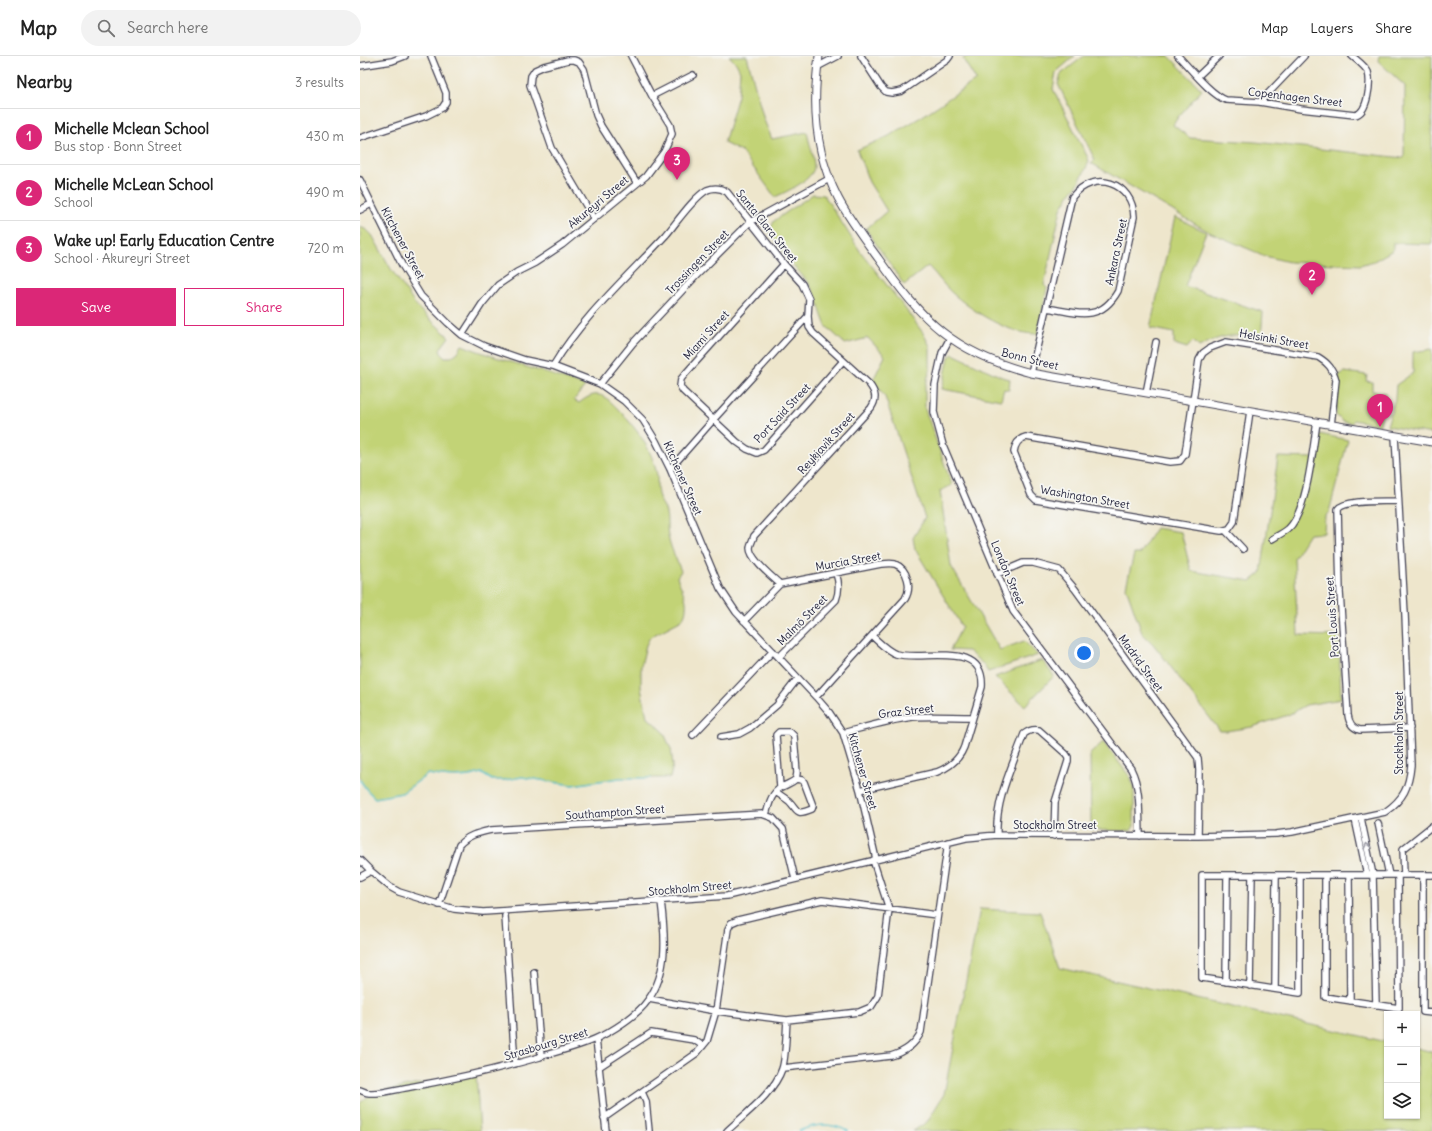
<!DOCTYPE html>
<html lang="en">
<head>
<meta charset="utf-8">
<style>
	body { margin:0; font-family:Delius,sans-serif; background:#f2f2f2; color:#222 }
	.controls { position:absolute; right:12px; bottom:12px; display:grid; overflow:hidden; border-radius:0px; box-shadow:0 1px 3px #0004 }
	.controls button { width:36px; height:36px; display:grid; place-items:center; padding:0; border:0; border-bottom:1px solid #e0e0e0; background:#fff; color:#222; font:20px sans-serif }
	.you { position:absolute; left:724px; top:597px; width:14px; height:14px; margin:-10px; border:3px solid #fff; border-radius:50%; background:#1a73e8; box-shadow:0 0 0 6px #1a73e833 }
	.badge { display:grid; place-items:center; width:26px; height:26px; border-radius:50%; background:#db2777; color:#fff; font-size:13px; font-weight:700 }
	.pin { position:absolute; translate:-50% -33px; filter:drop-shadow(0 1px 2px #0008) }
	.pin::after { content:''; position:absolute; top:21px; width:14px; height:12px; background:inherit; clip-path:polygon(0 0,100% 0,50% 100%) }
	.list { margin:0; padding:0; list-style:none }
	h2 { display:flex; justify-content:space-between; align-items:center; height:52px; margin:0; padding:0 16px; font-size:17px }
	h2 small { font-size:13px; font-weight:400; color:#767676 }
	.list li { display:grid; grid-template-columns:26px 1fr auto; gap:12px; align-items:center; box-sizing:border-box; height:56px; padding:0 16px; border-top:1px solid #e0e0e0 }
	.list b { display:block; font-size:15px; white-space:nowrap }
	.list p { margin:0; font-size:13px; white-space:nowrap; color:#767676 }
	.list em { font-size:13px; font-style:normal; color:#767676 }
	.actions { display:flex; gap:8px; padding:12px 16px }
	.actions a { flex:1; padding:9px 0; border:1px solid #db2777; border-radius:0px; text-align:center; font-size:14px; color:#db2777 }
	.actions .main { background:#db2777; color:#fff }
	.icon { flex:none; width:22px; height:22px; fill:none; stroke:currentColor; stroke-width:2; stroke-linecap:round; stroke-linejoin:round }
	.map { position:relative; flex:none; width:1072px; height:1075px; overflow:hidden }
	header { display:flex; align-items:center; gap:24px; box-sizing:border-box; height:56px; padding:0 20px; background:#fff; border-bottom:1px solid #e0e0e0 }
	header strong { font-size:19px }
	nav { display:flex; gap:22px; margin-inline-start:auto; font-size:14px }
	.search { width:280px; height:36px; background:#f2f2f2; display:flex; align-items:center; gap:10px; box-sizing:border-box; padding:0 14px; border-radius:22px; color:#767676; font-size:15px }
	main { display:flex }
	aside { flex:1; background:#fff }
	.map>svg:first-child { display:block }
</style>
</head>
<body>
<header>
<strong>Map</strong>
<div class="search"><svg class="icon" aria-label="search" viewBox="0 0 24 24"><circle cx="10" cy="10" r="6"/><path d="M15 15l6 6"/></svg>Search here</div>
<nav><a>Map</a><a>Layers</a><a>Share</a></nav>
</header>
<main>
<aside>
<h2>Nearby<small>3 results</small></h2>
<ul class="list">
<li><span class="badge">1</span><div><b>Michelle Mclean School</b><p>Bus stop · Bonn Street</p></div><em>430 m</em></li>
<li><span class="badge">2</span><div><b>Michelle McLean School</b><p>School</p></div><em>490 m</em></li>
<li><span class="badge">3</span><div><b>Wake up! Early Education Centre</b><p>School · Akureyri Street</p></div><em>720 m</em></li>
</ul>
<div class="actions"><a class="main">Save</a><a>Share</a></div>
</aside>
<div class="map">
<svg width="1072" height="1075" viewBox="0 0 1072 1075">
	<rect width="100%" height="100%" fill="#f6f6f2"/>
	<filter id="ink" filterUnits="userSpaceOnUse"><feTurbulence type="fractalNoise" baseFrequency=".025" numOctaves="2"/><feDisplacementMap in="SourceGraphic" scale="8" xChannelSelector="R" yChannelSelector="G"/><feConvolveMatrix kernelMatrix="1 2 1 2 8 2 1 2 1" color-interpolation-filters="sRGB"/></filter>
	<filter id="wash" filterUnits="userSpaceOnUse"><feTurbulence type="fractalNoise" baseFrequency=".012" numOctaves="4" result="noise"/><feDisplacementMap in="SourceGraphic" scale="16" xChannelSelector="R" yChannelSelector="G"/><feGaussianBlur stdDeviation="0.9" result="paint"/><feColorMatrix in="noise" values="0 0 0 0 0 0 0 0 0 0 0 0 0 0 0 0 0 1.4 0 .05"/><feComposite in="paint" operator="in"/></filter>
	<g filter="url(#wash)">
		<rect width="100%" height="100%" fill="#eee6cc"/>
		<path fill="#c2d376" stroke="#727a58" d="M369 0H387L404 64 412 83 447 76C449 87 454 100 454 111 453 124 426 136 415 141L382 96 364 87 378 40 380 15 376 7Z
			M607 0H715L696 16 693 33 728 102 729 106 718 128 711 136 701 153 684 229 687 232 678 278C649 279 612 255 591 236 583 228 576 218 568 210L544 229 506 173 527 155 509 126 497 94 527 81 561 61 616 24 603 3Z
			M724 0H809L842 34 818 61 813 69 830 82 895 86 1044 102 1045 30 1018 5 1019 0H1072V188L1033 187V194L1014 205 1000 209 929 206 905 200 849 176 731 107 735 104 698 28 701 18Z
			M453 138 464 139 500 195 544 251 563 277 570 290V313L565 332V353L592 429 580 435 591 510 640 594 664 585 678 599 628 616 623 608 608 595 590 594 602 571 555 493 553 482 565 462 525 341 513 324 525 300 508 282 485 288 466 270 461 257 458 245 448 226 431 207 409 176 414 165Z
			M815 161 846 176 825 230 903 256 901 282C875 278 863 278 839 291L833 285 827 292 814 288V277L790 272Z
			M0 171 7 174 12 179 31 213 57 251 89 281 80 293 81 297 85 301H91L98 296 102 289C142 305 184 315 225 330L214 344 219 347C237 333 243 338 257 352 276 372 292 392 297 419 298 425 296 432 298 438 299 445 305 450 306 457 308 466 306 475 309 484 312 495 317 505 321 515L317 521C320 530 328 543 326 552 326 556 324 560 322 564L290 581 286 589 281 610V632L287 661 303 675 311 693 313 709 310 722H260L212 729 162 721 145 724H132L121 717C103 723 86 721 68 718L42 737 15 742 7 734 0 724Z
			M1072 293V378L1027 370 1035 343 1036 329 1053 317V296Z
			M593 298 642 321 650 323 649 334 644 333 641 344 582 333 589 301Z
			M985 316 1007 319 1006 325 1012 326V335L1026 337 1020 369 993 364 992 367 983 366 976 359 979 319Z
			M960 378 988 384 969 456 965 460 964 477 949 478 934 502 938 579 979 580 981 643 946 649 928 659 892 671 866 675H860L794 589 782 577 766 531 774 498H779L796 472 821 476 831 515 891 525 901 517 918 401 956 402Z
			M682 604 694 620 665 650 635 621Z
			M743 686 771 722 774 735V770L771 775 731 774 730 698Z
			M620 853 680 856 700 912 1027 986V1060H1057V992L1072 996V1075H553L567 1066 584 1038Z
			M116 1017 120 1075H0V1047L12 1037Z"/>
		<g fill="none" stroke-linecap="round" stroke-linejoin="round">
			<path stroke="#51beca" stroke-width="1.5" d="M0 724 7 734 15 742 42 737 68 718C86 721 103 723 121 717L132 724H145L162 721 212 729 260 722H291
				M439 1075C457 1067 471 1067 488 1075"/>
		</g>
	</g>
	<g filter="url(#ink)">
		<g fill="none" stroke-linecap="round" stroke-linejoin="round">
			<defs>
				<path id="minor" d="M501 0 521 31 526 36 532 37 542 35 587 4 590 0
					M818 0C830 12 851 39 866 44L900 46 941 53 995 59C1008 57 1011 26 1008 16 1005 10 998 5 992 0
					M0 10 32 5 45 0
					M457 11 478 0
					M838 20 859 0
					M292 40 333 19
					M900 46 944 0
					M0 82 66 60 82 52 86 46V37L71 0
					M0 124 42 209 61 240 88 267 102 279 124 290 165 304 193 310 240 328 264 345 283 364 296 385 310 413 360 532 376 556 456 641 469 656 483 677 500 734 516 803
					M0 154 11 148
					M234 163 192 92 170 29 171 20 175 14 184 10 208 4H214L219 6 224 13 236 59 241 70 277 127
					M424 208 326 317 321 323 320 330 323 335 377 386 387 393 397 397 404 394 483 305
					M102 279 122 248 138 229 157 216 175 207 202 189 286 120 304 96 312 78 310 69 292 40 271 0
					M590 282 582 297 575 329 574 356 583 389 653 555 771 713C781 733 779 757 780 780
					M193 310C223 260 267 221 306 179 317 166 333 142 347 134 354 131 361 132 367 136L424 208 442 228 449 243 448 260 354 363 310 413
					M671 317 712 141C734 113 773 126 774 161L758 235C740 267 717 257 687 252
					M240 328 273 287 336 220 390 166 469 123
					M786 337 796 286
					M890 355 874 466 869 473 861 475 676 444 671 439 654 396C655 388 658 383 666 381L810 406 820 405 825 398 839 304 843 297 850 292 866 286 958 301C968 307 973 313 976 324L971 369
					M1038 445C1024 446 986 443 978 453L980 536 988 659C989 667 992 672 1000 674L1050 672
					M866 475 883 493
					M912 483C917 480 923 477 928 473 947 457 953 391 957 366
					M637 518 663 507H673L699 514 715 533 838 702 839 714 838 780
					M420 528C411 520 390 503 390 492 390 488 393 484 394 480L511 352C517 343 516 337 509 328L453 277 449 271 448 260
					M384 565 420 528 521 508C526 508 530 507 535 508 548 513 552 532 545 543L456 641
					M419 601 476 544C480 534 479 526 476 517
					M483 677C506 671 529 664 553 661 573 660 593 661 612 661
					M333 679 413 595
					M361 681 379 678 390 672 417 649 438 622
					M500 734 577 716C590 711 599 704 604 691L622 631C625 583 563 606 536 598 527 595 519 586 512 580
					M416 736C420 739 425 742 429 745 439 755 435 760 452 753L453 750 444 726 442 724 436 723
					M406 759C409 748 411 737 422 731 427 728 432 727 436 723L437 717 434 680 430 676H419L416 679 420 731
					M1001 762 1013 819 1016 949
					M995 763 1007 819
					M1018 767 1029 819
					M637 779C635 744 652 711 664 678 669 674 673 673 679 674L706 698 708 701V705L695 746 694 780
					M0 804 11 815 30 831 39 836 94 853 123 856 367 840 606 782 637 779 838 780 916 778 932 776 1025 756C1044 743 1049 731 1051 709L1045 558 1035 380
					M940 819V937L842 922V819C919 819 995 819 1072 819
					M965 819V941L1039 952 1038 819
					M989 819 990 945
					M1044 819 1043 793 1072 770
					M1063 819V956L1072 957
					M0 821 11 815
					M79 849 99 789C108 779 118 777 131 774L402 758 413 762 423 773 435 823
					M145 860 155 1008
					M174 916 181 1000
					M866 926 867 819
					M890 930 892 819
					M915 933 916 819
					M289 943 356 955 427 964 499 956 511 951 518 940 529 853 513 804
					M236 983 246 1075
					M239 1011 291 977 334 984 343 990
					M423 1012 531 1000C545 996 555 989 561 976L588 786
					M0 1034C3 1035 6 1037 9 1037 22 1038 37 1033 50 1031 94 1023 138 1013 180 1001 198 995 217 991 235 983 251 976 278 959 288 944 309 916 305 877 301 845
					M282 1036 286 1045 289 1075
					M244 1062 337 997 347 985 356 955 368 873 371 867 378 864 462 844 577 859
					M367 1075C385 1058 414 1037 422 1013 426 1003 426 976 427 964"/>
				<path id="tertiary" d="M459 0C452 48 455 98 478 142 489 163 504 183 518 202 563 266 594 297 671 317L1072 386"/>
			</defs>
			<use href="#minor" stroke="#413f51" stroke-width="8"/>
			<use href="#tertiary" stroke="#413f51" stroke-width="9"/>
			<use href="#minor" stroke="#fff" stroke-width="5.5"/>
			<use href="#tertiary" stroke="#fff" stroke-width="7"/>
		</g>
		<defs><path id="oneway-chevron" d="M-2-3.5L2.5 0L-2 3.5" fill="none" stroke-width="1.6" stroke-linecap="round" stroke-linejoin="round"/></defs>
		<use stroke="#9c9ca7" href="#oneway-chevron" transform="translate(1007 790) rotate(-102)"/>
	</g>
	<g text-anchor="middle" stroke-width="3.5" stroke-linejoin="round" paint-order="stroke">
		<g font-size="11" fill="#22223b" stroke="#f6f6f2">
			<text transform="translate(935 41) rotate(7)" y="4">Copenhagen Street</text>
			<text transform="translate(238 146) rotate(-40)" y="4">Akureyri Street</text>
			<text transform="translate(407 170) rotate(51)" y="4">Santa Clara Street</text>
			<text transform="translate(43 187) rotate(62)" y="4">Kitchener Street</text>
			<text transform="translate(756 196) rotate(-78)" y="4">Ankara Street</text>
			<text transform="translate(337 206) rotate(-46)" y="4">Trossingen Street</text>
			<text transform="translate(346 279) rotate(-48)" y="4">Miami Street</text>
			<text transform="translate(914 283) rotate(10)" y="4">Helsinki Street</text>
			<text transform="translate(670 303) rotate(14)" y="4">Bonn Street</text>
			<text transform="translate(422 357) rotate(-47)" y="4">Port Said Street</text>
			<text transform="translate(466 387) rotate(-48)" y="4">Reykjavik Street</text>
			<text transform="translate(323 422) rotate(66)" y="4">Kitchener Street</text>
			<text transform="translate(725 441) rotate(10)" y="4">Washington Street</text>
			<text transform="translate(488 505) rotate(-10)" y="4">Murcia Street</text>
			<text transform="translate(648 517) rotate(67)" y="4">London Street</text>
			<text transform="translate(972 561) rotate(-94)" y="4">Port Louis Street</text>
			<text transform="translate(442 564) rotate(-45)" y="4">Malmö Street</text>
			<text transform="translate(781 607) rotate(54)" y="4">Madrid Street</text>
			<text transform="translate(546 655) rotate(-7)" y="4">Graz Street</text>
			<text transform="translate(1039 677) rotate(-90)" y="4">Stockholm Street</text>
			<text transform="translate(503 715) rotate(74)" y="4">Kitchener Street</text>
			<text transform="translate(255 756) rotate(-4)" y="4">Southampton Street</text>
			<text x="695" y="773">Stockholm Street</text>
			<text transform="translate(330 832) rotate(-5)" y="4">Stockholm Street</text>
			<text transform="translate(186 988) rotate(-17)" y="4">Strasbourg Street</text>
		</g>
	</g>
</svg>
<div class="controls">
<button>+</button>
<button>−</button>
<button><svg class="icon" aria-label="layers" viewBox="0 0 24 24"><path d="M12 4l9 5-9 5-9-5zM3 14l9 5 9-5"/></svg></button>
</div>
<div class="you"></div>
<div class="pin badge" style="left:1020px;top:371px">1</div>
<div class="pin badge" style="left:952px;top:239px">2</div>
<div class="pin badge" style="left:317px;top:124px">3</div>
</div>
</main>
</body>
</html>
